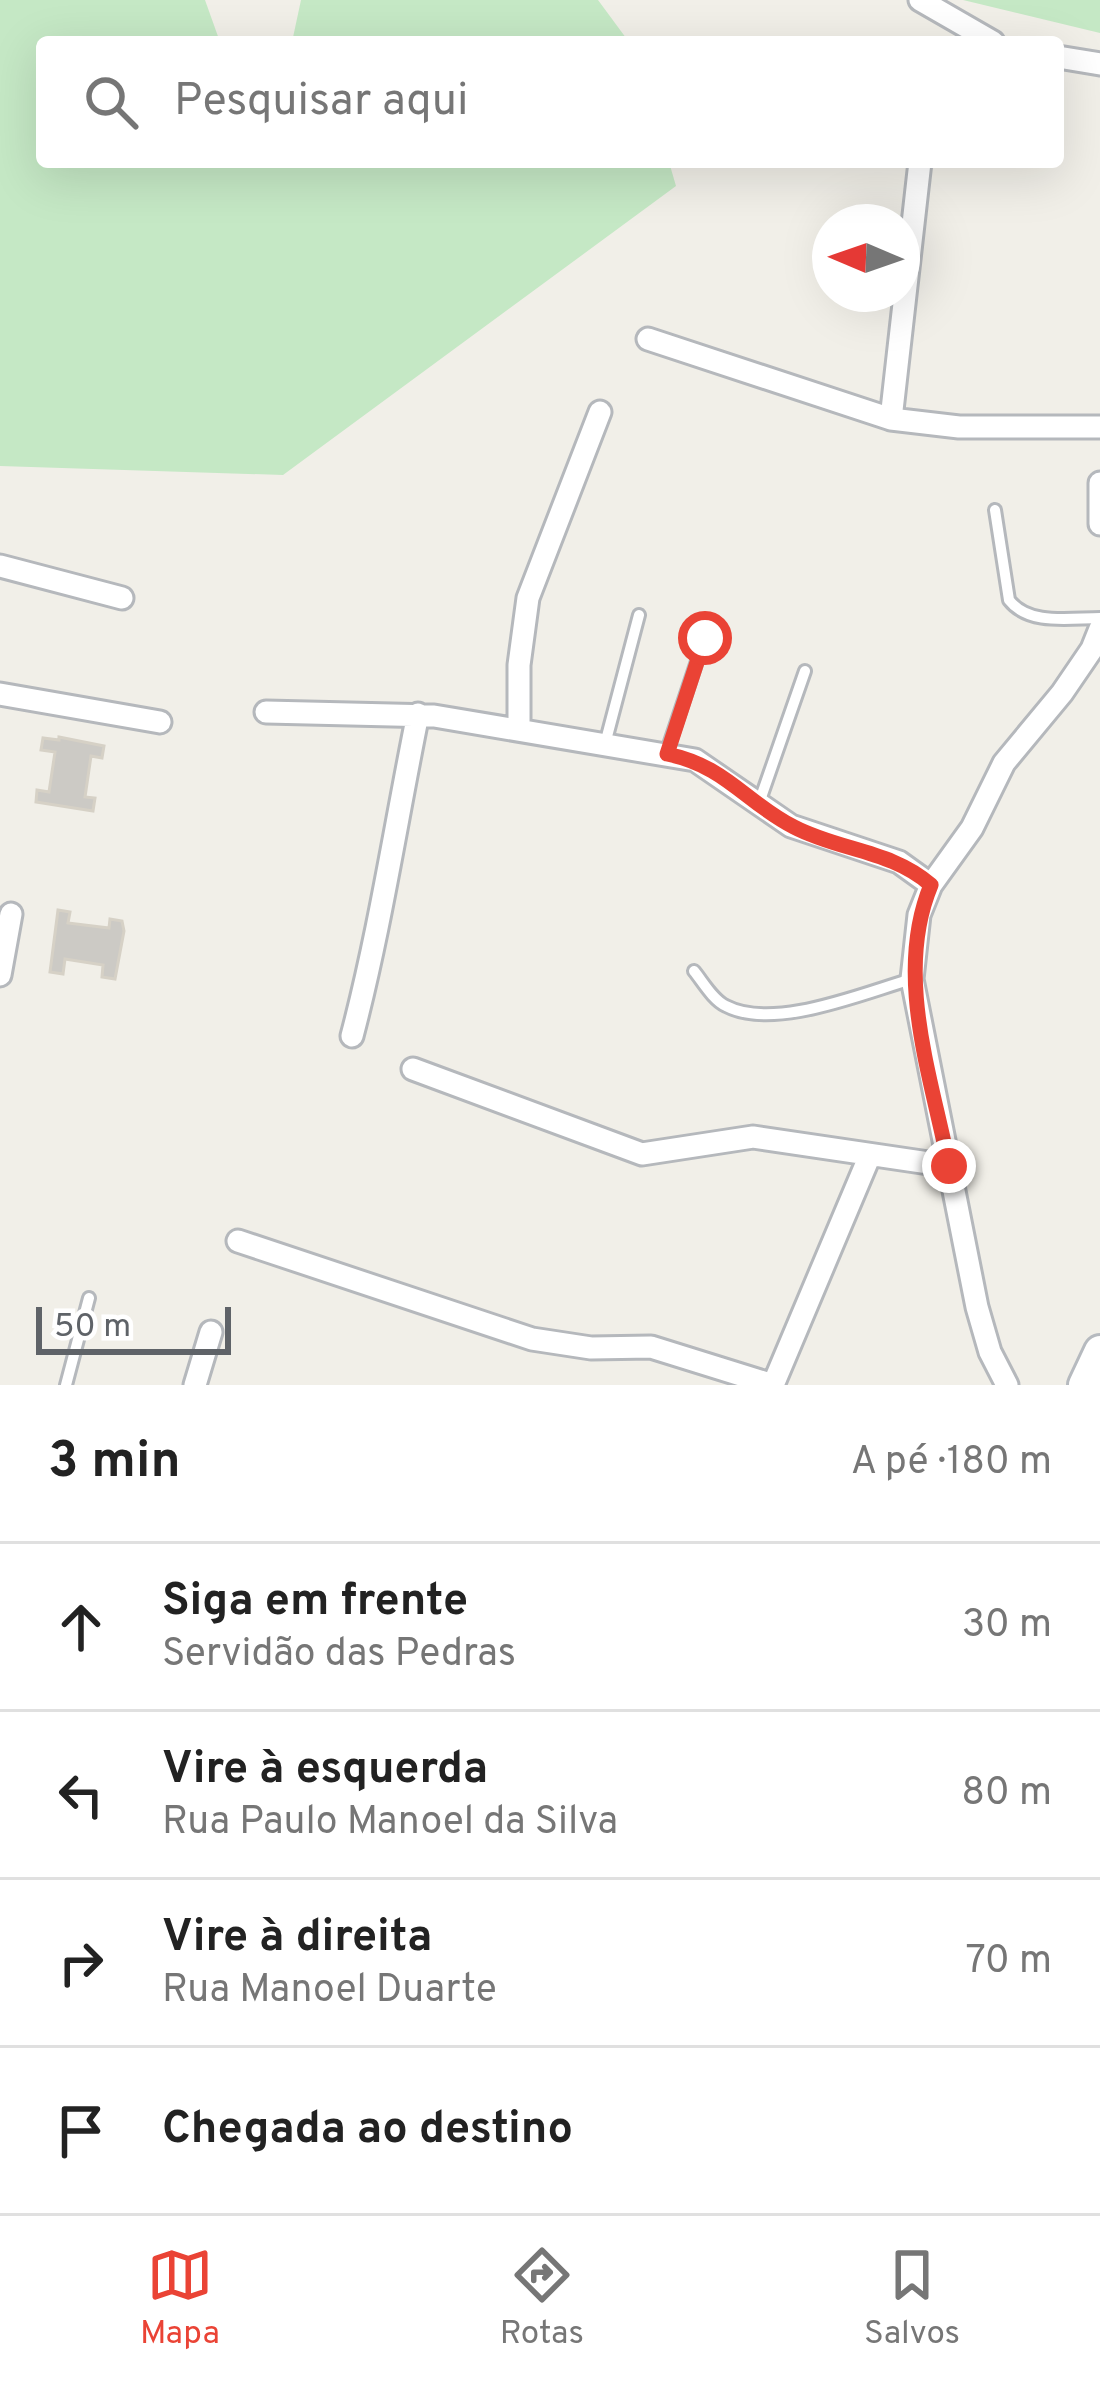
<!DOCTYPE html>
<html lang="pt">
<head>
<meta charset="utf-8">
<style>
	body { margin:0; font-family:Overpass,sans-serif; background:#f2f2f2; color:#222 }
	.compass { position:absolute; left:812px; top:204px; width:108px; height:108px; border-radius:50%; background:#fff; box-shadow:0 12px 48px #0002; rotate:272deg }
	.scale { position:absolute; left:36px; bottom:30px; width:195px; box-sizing:border-box; padding-left:12px; border:6px solid #5f6368; border-top:0; font-size:33px; line-height:42px; white-space:nowrap; color:#5f6368; -webkit-text-stroke:9px #fff; paint-order:stroke }
	.stop { position:absolute; width:36px; height:36px; margin:-27px; border:9px solid #ea4335; border-radius:50%; background:#fff }
	.stop.end { background:#ea4335; border-color:#fff; box-shadow:0 3px 12px #0008 }
	.list { margin:0; padding:0; list-style:none }
	h2 { display:flex; justify-content:space-between; align-items:center; height:156px; margin:0; padding:0 48px; font-size:51px }
	h2 small { font-size:39px; font-weight:400; color:#767676 }
	.list li { display:grid; grid-template-columns:78px 1fr auto; gap:36px; align-items:center; box-sizing:border-box; height:168px; padding:0 48px; border-top:3px solid #e0e0e0 }
	.list b { display:block; font-size:45px; white-space:nowrap }
	.list p { margin:0; font-size:39px; white-space:nowrap; color:#767676 }
	.list em { font-size:39px; font-style:normal; color:#767676 }
	.icon { flex:none; width:66px; height:66px; fill:none; stroke:currentColor; stroke-width:2; stroke-linecap:round; stroke-linejoin:round }
	.map { position:relative; flex:none; width:1100px; height:1385px; overflow:hidden }
	.search { position:absolute; background:#fff; box-shadow:0 12px 48px #0002; left:36px; right:36px; top:36px; height:132px; display:flex; align-items:center; gap:30px; box-sizing:border-box; padding:0 42px; border-radius:12px; color:#767676; font-size:45px }
	.sheet { height:828px; background:#fff }
	nav { display:flex; justify-content:space-around; align-items:center; box-sizing:border-box; height:168px; border-top:3px solid #e0e0e0; background:#fff; font-size:33px; color:#767676 }
	nav a { display:grid; justify-items:center; gap:6px }
	nav .on { color:#ea4335 }
	.map>svg:first-child { display:block }
</style>
</head>
<body>
<div class="map">
<svg width="1100" height="1385" viewBox="0 0 1100 1385">
	<rect width="100%" height="100%" fill="#f1efe8"/>
	<path fill="#c5e8c5" d="M0 0H205L220 42H42V162H669L676 186 283 475 0 466Z
		M301 0H598L629 42H292Z
		M963 0H1100V33Z"/>
	<path fill="#cccac5" stroke="#d6d1c6" stroke-width="3" d="M59 737 104 746 102 758 91 756 85 797 95 798 93 811 36 802 37 790 49 792 55 752 41 750 43 738 59 740Z
		M58 910 70 912 68 923 109 928 110 919 122 921 124 931 115 979 102 977 103 965 65 959 63 974 50 972Z"/>
	<g fill="none" stroke-linecap="round" stroke-linejoin="round">
		<defs>
			<path id="lane" d="M995 510 1009 600C1029 626 1070 618 1100 618
				M605 744 639 615
				M666 754 705 637
				M759 803 805 671
				M694 971C703 982 713 1000 726 1006 774 1031 863 993 912 979
				M66 1385 89 1298"/>
			<path id="street" d="M920 0 993 42
				M1058 57 1100 64
				M648 339 891 419 959 427H1100
				M891 419 920 162
				M1100 483V524
				M0 566 122 598
				M0 694 160 722
				M266 712 434 716 695 760 791 826 899 862 931 885
				M519 730V665L528 598 600 412
				M0 975 11 914
				M352 1036C380 930 396 822 418 714
				M413 1069 642 1154 753 1137 949 1166
				M238 1241 532 1339 591 1348 651 1347 773 1385
				M195 1385 211 1332
				M773 1385 870 1155
				M1007 1385 990 1352 977 1307 912 979 919 915 931 885 972 828 1004 763 1062 693 1092 649 1100 629"/>
			<path id="secondary" d="M1084 1385 1100 1351"/>
		</defs>
		<use href="#lane" stroke="#b5b8bc" stroke-width="16"/>
		<use href="#street" stroke="#b5b8bc" stroke-width="27"/>
		<use href="#secondary" stroke="#b6babf" stroke-width="36"/>
		<use href="#lane" stroke="#fff" stroke-width="10"/>
		<use href="#street" stroke="#fff" stroke-width="21"/>
		<use href="#secondary" stroke="#fff" stroke-width="30"/>
	</g>
	<g fill="none" stroke-linecap="round" stroke-linejoin="round">
		<path stroke="#ea4335" stroke-width="15" d="M705 638 667 754C726 766 745 802 794 827 840 851 891 850 931 885 894 974 931 1075 949 1166"/>
	</g>
</svg>
<svg class="compass" viewBox="-18 -18 36 36"><path d="M0-13l5 13h-10z" fill="#e53935"/><path d="M0 13l5-13h-10z" fill="#767676"/></svg>
<div class="scale">50 m</div>
<div class="stop" style="left:705px;top:638px"></div>
<div class="stop end" style="left:949px;top:1166px"></div>
<div class="search"><svg class="icon" aria-label="search" viewBox="0 0 24 24"><circle cx="10" cy="10" r="6"/><path d="M15 15l6 6"/></svg>Pesquisar aqui</div>
</div>
<section class="sheet">
<h2>3 min<small>A pé · 180 m</small></h2>
<ul class="list">
<li><svg class="icon" aria-label="ahead" viewBox="0 0 24 24"><path d="M12 20V5M6 11l6-6 6 6"/></svg><div><b>Siga em frente</b><p>Servidão das Pedras</p></div><em>30 m</em></li>
<li><svg class="icon" aria-label="left" viewBox="0 0 24 24"><path d="M17 20v-9H6M10 6l-5 5 5 5"/></svg><div><b>Vire à esquerda</b><p>Rua Paulo Manoel da Silva</p></div><em>80 m</em></li>
<li><svg class="icon" aria-label="right" viewBox="0 0 24 24"><path d="M7 20v-9h11M14 6l5 5-5 5"/></svg><div><b>Vire à direita</b><p>Rua Manoel Duarte</p></div><em>70 m</em></li>
<li><svg class="icon" aria-label="arrive" viewBox="0 0 24 24"><path d="M6 21V4h12l-3 4 3 4H6"/></svg><div><b>Chegada ao destino</b></div></li>
</ul>
</section>
<nav>
<a class="on"><svg class="icon" aria-label="map" viewBox="0 0 24 24"><path d="M3 6l6-2 6 2 6-2v14l-6 2-6-2-6 2zM9 4v14M15 6v14"/></svg>Mapa</a>
<a><svg class="icon" aria-label="directions" viewBox="0 0 24 24"><path d="M12 3l9 9-9 9-9-9zM9 14v-3h6M13 9l2 2-2 2"/></svg>Rotas</a>
<a><svg class="icon" aria-label="saved" viewBox="0 0 24 24"><path d="M7 4h10v16l-5-4-5 4z"/></svg>Salvos</a>
</nav>
</body>
</html>
